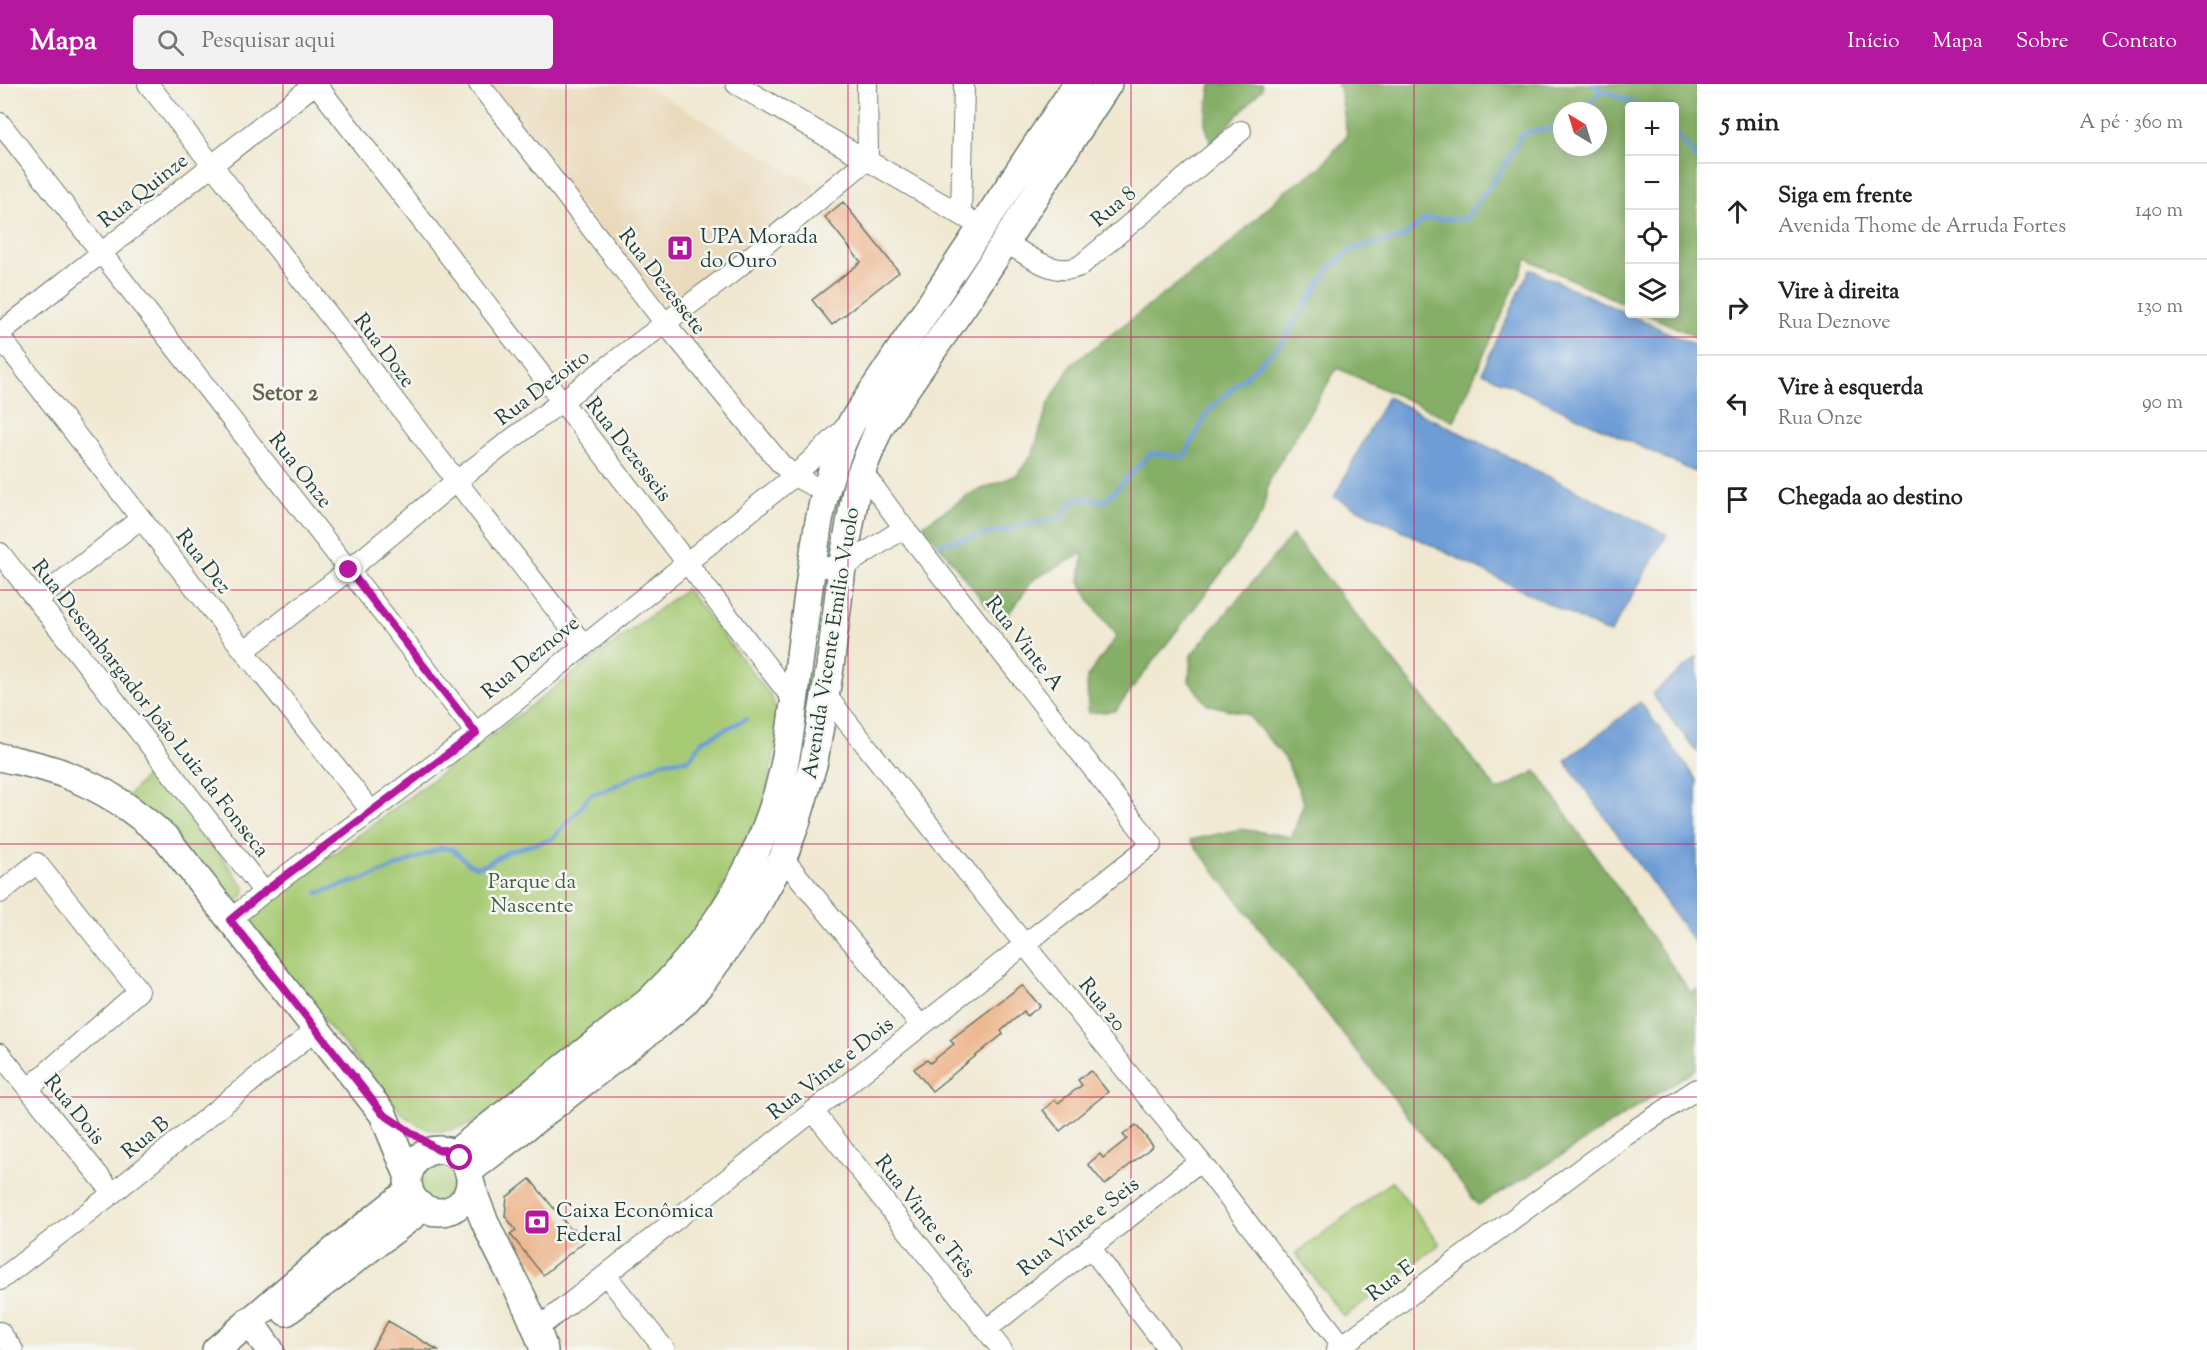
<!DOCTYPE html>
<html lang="pt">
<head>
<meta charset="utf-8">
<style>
	body { margin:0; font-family:"Sorts Mill Goudy",serif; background:#f2f2f2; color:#222 }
	.controls { position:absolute; right:18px; top:18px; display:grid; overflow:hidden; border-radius:6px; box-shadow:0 3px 15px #0003 }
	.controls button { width:54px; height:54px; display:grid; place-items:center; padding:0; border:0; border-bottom:2px solid #e0e0e0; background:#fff; color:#222; font:30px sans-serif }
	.compass { position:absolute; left:1553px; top:18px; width:54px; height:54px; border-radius:50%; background:#fff; box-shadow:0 3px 15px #0003; rotate:322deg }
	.stop { position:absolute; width:18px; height:18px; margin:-14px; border:4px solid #b5179e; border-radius:50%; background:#fff }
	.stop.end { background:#b5179e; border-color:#fff; box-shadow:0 2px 6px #0008 }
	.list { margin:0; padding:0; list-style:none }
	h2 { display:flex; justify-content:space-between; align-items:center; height:78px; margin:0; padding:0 24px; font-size:26px }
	h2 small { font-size:20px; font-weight:400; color:#767676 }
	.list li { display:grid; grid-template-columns:39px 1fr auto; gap:18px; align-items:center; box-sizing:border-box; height:96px; padding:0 24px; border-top:2px solid #e0e0e0 }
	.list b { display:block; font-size:22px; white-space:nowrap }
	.list p { margin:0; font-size:20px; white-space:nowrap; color:#767676 }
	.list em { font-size:20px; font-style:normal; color:#767676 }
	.icon { flex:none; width:33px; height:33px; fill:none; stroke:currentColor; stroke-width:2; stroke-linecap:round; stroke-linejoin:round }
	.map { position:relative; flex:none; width:1697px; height:1266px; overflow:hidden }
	header { display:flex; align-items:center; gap:36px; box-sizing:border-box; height:84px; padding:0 30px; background:#b5179e; color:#fff }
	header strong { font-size:28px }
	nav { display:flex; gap:33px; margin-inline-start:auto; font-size:21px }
	.search { width:420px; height:54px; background:#f2f2f2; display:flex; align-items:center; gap:15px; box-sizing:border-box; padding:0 21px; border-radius:6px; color:#767676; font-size:22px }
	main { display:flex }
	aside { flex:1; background:#fff }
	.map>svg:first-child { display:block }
</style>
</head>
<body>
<header>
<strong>Mapa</strong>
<div class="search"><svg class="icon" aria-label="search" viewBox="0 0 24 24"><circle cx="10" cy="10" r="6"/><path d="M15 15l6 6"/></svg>Pesquisar aqui</div>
<nav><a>Início</a><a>Mapa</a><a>Sobre</a><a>Contato</a></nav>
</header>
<main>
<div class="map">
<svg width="1697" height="1266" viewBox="0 0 1697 1266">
	<rect width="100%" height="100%" fill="#f6f6f2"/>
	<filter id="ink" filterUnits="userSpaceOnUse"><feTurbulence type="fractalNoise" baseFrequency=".0167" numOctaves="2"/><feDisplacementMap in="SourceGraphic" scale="12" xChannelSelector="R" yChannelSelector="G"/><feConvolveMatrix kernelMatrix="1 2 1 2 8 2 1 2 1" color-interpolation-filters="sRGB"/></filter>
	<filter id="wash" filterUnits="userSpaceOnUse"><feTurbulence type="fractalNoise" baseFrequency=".008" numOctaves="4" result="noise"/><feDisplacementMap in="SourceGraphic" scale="24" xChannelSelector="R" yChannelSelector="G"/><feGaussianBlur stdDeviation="1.35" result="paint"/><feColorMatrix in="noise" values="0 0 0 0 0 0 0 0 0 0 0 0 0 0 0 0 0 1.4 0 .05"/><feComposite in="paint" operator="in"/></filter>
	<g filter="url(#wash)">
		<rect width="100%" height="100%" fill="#f0e8d1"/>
		<path fill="#ead9ba" d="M486 0H643L812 101 814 111 669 222 656 217Z"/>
		<path fill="#a7cb74" stroke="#638454" stroke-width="1.5" d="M686 505 772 613 780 640 761 735 689 865 634 920 472 1040C438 1050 435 1051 404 1032L245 842 254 830Z
			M155 683 245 804C244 816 239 817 228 819L126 714Z
			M429 1075C467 1075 468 1122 431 1124L409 1097 416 1083Z
			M1392 1097 1440 1160 1344 1233 1296 1170Z"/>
		<path fill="#85af66" stroke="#52764d" stroke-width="1.5" fill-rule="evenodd" d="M1211 0H1262V5L1211 60 1205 39Z
			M1337 0H1697V253L1646 230H1674V22H1630L1629 222 1527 175 1454 337 1337 284 1270 394 1262 430 1232 475 1115 627 1088 629 1087 593 1117 552 1092 520 1080 498 1083 469 1034 495 1001 540 923 441 972 409 1017 391 1033 369 1048 321 1070 282 1232 158 1285 107 1321 83 1347 51 1340 4ZM1562 27H1598V63H1562Z
			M1292 451 1498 707 1536 687 1691 909 1697 905V984L1537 1087 1478 1121 1190 756 1241 745 1292 753 1304 718 1285 674 1247 630 1207 620 1189 597 1191 571Z"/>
		<path fill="#6d9cd6" stroke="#466c85" stroke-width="1.5" d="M1530 185 1697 262V389L1482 288Z
			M1387 313 1667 451 1610 550 1334 413Z
			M1697 573V668L1652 610Z
			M1640 618 1697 696V862L1565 677Z"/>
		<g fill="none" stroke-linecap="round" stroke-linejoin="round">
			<path stroke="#6d9cd6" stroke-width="4.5" d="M1593 0 1594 2 1639 22
				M1581 27 1603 6
				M1674 47 1697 75
				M940 460 1060 434 1077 414 1105 417 1151 369 1184 373 1209 326 1281 260 1330 184 1352 165 1402 154 1426 135H1465L1501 87 1523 49 1562 43
				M318 809 376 791 441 764 452 765 468 779 476 783 485 781 507 768 552 755 579 726 590 711 615 702 662 678 690 675 702 657 746 635"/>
		</g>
		<g id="blocks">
			<path fill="#ecab7d" d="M843 118 899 188 832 241 812 216 861 178 825 133Z
				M1022 901 1040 922 1027 932 1024 927 1001 947 1003 950 932 1007 914 985 927 976 930 979 954 960 950 956Z
				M1091 987 1108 1008 1060 1047 1043 1026 1055 1016 1058 1019 1082 1001 1078 996Z
				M1136 1041 1153 1062 1105 1101 1088 1080 1100 1070 1103 1074 1127 1055 1123 1051Z
				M530 1095 572 1147 574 1145 585 1157 543 1191 510 1150 516 1146 505 1132 507 1113Z
				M388 1237 438 1266H371Z"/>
		</g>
	</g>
	<g filter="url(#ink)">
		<use href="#blocks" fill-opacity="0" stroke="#68796b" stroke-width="1.5"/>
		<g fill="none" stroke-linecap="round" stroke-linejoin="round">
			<defs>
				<path id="street" d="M148 0C296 185 437 374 583 560
					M316 0 794 617
					M479 0 665 239 781 380 794 392 825 408
					M736 0 982 143
					M0 39 476 649
					M961 130 964 0
					M1005 158C1028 171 1054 194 1080 182L1241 47
					M0 249 315 0
					M0 253 244 567 372 728
					M0 469 264 808
					M811 482 842 484 904 444
					M38 516 140 435
					M244 567 349 486 455 398 730 190 868 75 867 0
					M825 610 1096 950 1200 1077 1342 1261
					M783 774 921 942
					M0 809 37 779 139 907 28 1005
					M230 836 264 808 476 649 794 392 846 343
					M0 970 113 1109
					M813 1027 1002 1266
					M1090 1163 1169 1266
					M606 1191 665 1266
					M0 1196 113 1109 317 945
					M537 1245 1152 760 904 444 862 387
					M986 1246 1200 1077
					M0 1248 13 1266
					M1336 1266 1625 1052 1697 1005"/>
				<path id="secondary" d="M0 673C21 678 44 682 64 690 105 705 134 726 167 755L383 1030 408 1091
					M408 1097a31 31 0 1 1 62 0a31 31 0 1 1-62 0Z
					M454 1070 648 918C705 864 750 795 774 720 787 680 792 637 797 595 804 542 810 489 819 437 826 401 835 371 852 338L1077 0
					M469 1087 659 940 684 919 703 897 753 828 783 774 796 739 814 677 830 583 842 484 858 396 880 342 968 215 1108 0
					M470 1097C487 1157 525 1207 544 1266
					M286 1228 423 1124
					M249 1237 270 1266
					M216 1266 322 1176 409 1107"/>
			</defs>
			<use href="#street" stroke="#68796b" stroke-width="22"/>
			<use href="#secondary" stroke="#68796b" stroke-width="30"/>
			<use href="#street" stroke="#fff" stroke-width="20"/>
			<use href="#secondary" stroke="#fff" stroke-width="27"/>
		</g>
	</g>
	<g fill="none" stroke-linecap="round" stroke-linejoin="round" filter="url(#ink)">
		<path stroke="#b5179e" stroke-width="8" d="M349 486 476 649 264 808 230 836 383 1030 438 1066H447L460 1074"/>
	</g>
	<path fill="none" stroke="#c2185b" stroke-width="1.5" stroke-opacity="0.55" d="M283 0V1266M566 0V1266M848 0V1266M1131 0V1266M1414 0V1266M0 253H1697M0 506H1697M0 760H1697M0 1013H1697"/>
	<defs>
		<symbol id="hospital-square" viewBox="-11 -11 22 22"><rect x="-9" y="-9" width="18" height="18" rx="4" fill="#b5179e" stroke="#f6f6f2"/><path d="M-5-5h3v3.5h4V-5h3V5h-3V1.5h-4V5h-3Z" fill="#fff"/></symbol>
		<symbol id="bank-square" viewBox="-11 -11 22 22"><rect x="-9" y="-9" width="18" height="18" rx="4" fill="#b5179e" stroke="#f6f6f2"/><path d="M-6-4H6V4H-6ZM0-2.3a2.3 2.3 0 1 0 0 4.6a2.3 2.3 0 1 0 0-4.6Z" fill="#fff"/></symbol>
	</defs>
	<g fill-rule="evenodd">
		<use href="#hospital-square" x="665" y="149" width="30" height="30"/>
		<use href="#bank-square" x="522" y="1123" width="30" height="30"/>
	</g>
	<g text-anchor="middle" stroke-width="5" stroke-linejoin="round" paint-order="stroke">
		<g font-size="21" fill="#1f3d34" stroke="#f6f6f2">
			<text transform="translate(143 106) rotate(-38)" y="7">Rua Quinze</text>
			<text transform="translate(1113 122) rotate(-40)" y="7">Rua 8</text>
			<text transform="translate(663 197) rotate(52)" y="7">Rua Dezessete</text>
			<text transform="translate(385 266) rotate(53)" y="7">Rua Doze</text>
			<text transform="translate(542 303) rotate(-37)" y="7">Rua Dezoito</text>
			<text transform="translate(629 365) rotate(52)" y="7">Rua Dezesseis</text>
			<text transform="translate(301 386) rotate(52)" y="7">Rua Onze</text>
			<text transform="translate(204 477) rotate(52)" y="7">Rua Dez</text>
			<text transform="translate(830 559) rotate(-81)" y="7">Avenida Vicente Emilio Vuolo</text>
			<text transform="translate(1025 559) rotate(52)" y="7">Rua Vinte A</text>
			<text transform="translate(530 573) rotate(-39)" y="7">Rua Deznove</text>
			<text transform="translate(151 624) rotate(52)" y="7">Rua Desembargador João Luiz da Fonseca</text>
			<text transform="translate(1103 920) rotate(51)" y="7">Rua 20</text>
			<text transform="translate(830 984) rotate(-38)" y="7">Rua Vinte e Dois</text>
			<text transform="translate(75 1025) rotate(51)" y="7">Rua Dois</text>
			<text transform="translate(145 1053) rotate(-39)" y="7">Rua B</text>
			<text transform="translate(926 1132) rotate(52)" y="7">Rua Vinte e Três</text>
			<text transform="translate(1078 1142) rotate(-38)" y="7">Rua Vinte e Seis</text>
			<text transform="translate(1390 1196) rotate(-37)" y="7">Rua E</text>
		</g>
		<g font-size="21" fill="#1f3d34" stroke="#f6f6f2" text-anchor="start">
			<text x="700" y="159">UPA Morada<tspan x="700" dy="24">do Ouro</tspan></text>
			<text x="556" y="1133">Caixa Econômica<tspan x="556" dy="24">Federal</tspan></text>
		</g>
		<g font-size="21" fill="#416044" stroke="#f6f6f2">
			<text x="532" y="804">Parque da<tspan x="532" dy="24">Nascente</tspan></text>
		</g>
		<g font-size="22" font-weight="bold" fill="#67644e" stroke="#f6f6f2">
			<text x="285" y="316">Setor 2</text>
		</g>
	</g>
</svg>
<div class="controls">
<button>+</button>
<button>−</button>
<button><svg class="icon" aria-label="locate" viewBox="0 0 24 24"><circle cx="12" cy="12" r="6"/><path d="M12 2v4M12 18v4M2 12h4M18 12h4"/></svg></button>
<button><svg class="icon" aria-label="layers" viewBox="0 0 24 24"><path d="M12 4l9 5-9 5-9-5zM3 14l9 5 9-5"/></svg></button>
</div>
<svg class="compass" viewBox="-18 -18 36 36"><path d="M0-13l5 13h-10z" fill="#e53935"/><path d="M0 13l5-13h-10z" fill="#767676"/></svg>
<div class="stop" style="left:460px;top:1074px"></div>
<div class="stop end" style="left:349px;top:486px"></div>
</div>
<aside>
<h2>5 min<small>A pé · 360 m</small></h2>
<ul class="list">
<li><svg class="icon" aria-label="ahead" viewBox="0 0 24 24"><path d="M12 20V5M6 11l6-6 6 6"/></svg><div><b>Siga em frente</b><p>Avenida Thome de Arruda Fortes</p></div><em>140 m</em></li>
<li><svg class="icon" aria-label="right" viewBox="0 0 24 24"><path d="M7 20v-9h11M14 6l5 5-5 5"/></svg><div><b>Vire à direita</b><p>Rua Deznove</p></div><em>130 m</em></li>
<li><svg class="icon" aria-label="left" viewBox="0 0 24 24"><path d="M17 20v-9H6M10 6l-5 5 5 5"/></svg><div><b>Vire à esquerda</b><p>Rua Onze</p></div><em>90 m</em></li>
<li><svg class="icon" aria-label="arrive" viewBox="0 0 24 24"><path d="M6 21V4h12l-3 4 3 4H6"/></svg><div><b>Chegada ao destino</b></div></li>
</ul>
</aside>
</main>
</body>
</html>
